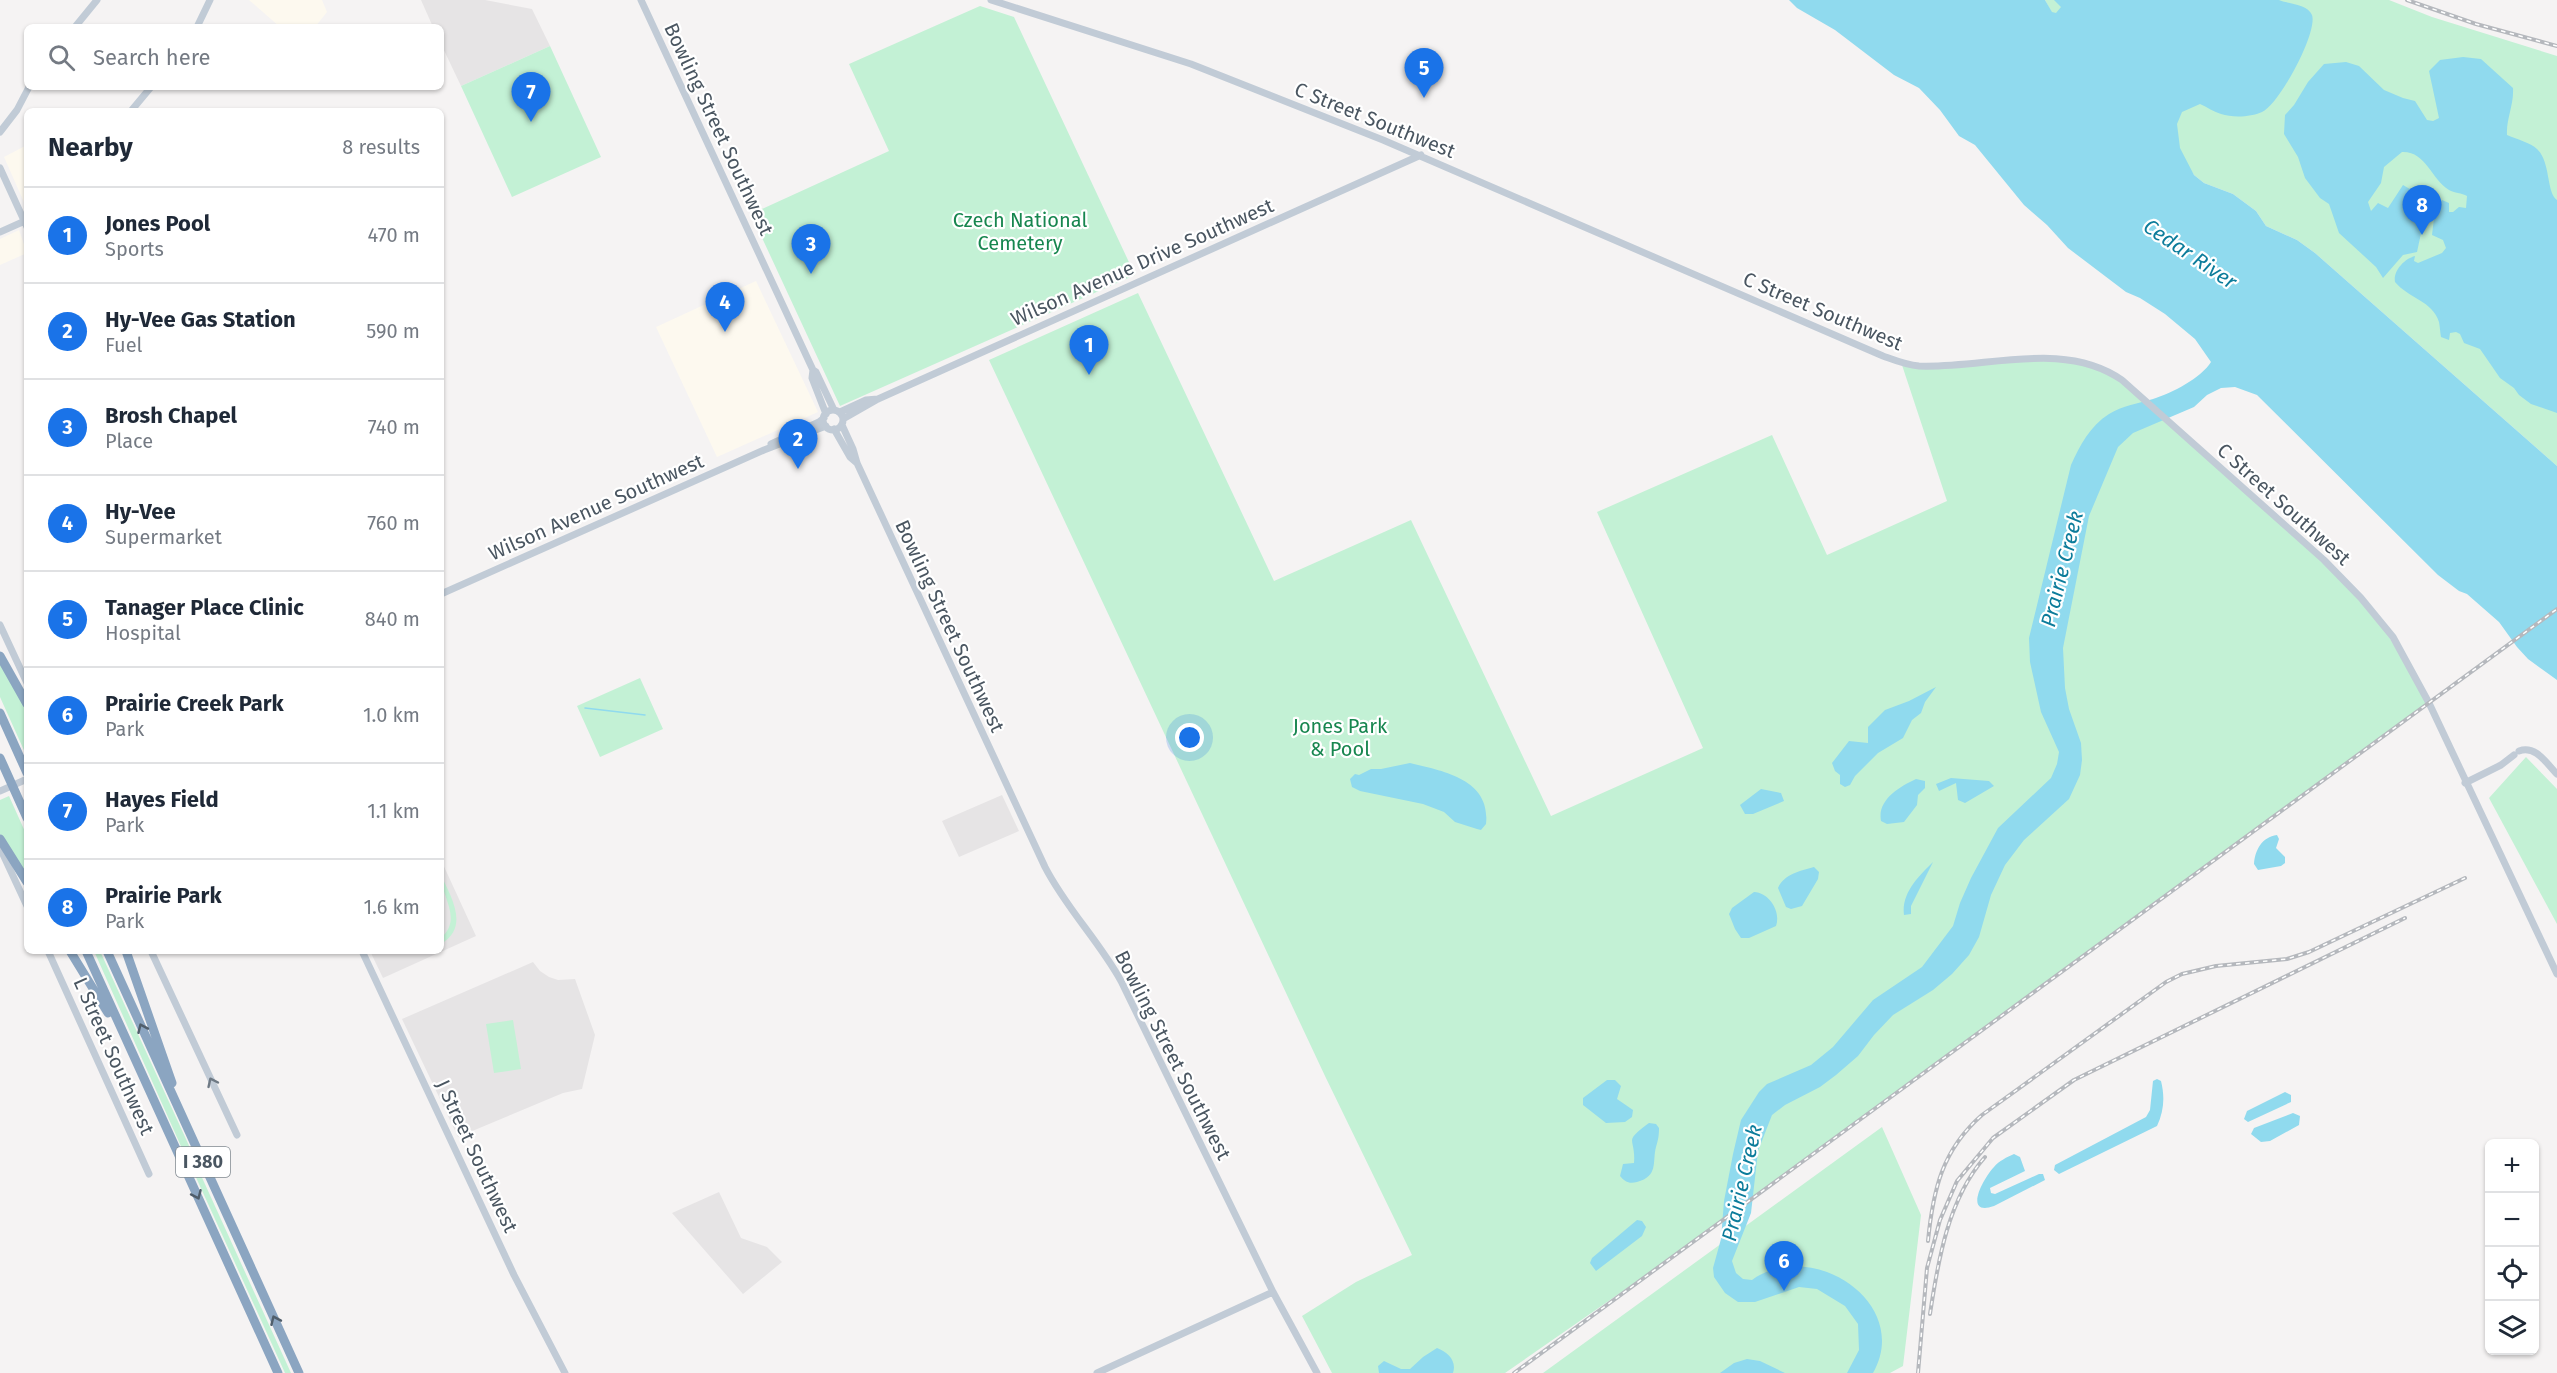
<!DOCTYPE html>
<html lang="en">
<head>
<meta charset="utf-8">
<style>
	body { margin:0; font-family:"Fira Sans",sans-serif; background:#f6f6f7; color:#1f2937 }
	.controls { position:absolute; right:18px; bottom:18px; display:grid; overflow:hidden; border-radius:9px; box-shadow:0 2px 4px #0004 }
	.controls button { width:54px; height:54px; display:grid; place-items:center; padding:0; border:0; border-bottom:2px solid #e0e1e3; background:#fff; color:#1f2937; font:30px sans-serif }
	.you { position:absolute; left:1190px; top:738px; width:21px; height:21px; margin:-15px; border:4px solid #fff; border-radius:50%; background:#1a73e8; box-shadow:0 0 0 9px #1a73e833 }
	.badge { display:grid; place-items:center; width:39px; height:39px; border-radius:50%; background:#1a73e8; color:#fff; font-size:20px; font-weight:700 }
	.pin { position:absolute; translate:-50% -50px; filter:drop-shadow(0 2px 3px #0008) }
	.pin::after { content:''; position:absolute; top:32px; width:21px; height:18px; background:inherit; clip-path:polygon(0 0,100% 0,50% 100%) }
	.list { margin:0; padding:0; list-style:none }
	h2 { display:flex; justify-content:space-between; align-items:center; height:78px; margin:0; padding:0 24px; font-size:26px }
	h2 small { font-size:20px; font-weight:400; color:#747a83 }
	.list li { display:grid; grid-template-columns:39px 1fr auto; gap:18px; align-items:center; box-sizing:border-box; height:96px; padding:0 24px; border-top:2px solid #e0e1e3 }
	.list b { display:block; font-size:22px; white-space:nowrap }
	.list p { margin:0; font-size:20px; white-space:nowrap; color:#747a83 }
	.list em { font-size:20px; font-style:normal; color:#747a83 }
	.icon { flex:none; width:33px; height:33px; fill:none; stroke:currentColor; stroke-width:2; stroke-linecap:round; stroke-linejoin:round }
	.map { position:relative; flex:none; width:2557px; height:1373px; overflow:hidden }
	.search { position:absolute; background:#fff; box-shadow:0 2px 4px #0004; left:24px; top:24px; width:420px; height:66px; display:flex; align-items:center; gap:15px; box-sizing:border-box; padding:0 21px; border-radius:9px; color:#747a83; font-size:22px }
	.panel { position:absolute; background:#fff; box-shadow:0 2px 4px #0004; left:24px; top:108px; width:420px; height:846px; border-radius:9px }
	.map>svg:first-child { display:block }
</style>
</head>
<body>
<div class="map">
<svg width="2557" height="1373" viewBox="0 0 2557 1373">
	<rect width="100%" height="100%" fill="#f5f3f3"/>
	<path fill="#fdf9ef" d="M249 0H322L327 12 315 27H280Z
		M27 145V209L4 157Z
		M19 230 27 253 0 265V239Z
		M756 281 818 412 717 457 656 327Z"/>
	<path fill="#e6e4e5" d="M421 0H485L532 9 550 46 461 86 441 44V27H433Z
		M1002 795 1019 831 959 857 942 821Z
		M441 860 476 936 383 978 370 951H441Z
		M533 962 540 971 549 977 558 980 575 979 595 1035 582 1089 563 1093 458 1137 402 1019Z
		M719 1192 741 1238 767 1247 782 1262 743 1294 672 1213Z"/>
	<path fill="#c3f1d5" d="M2045 0H2389L2432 17 2557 56V466L2315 253 2297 240 2266 226 2256 211 2233 194 2204 183 2194 175 2183 159 2052 13Z
		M980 6 1014 17 1135 275 840 406 751 214 889 151 849 64Z
		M550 46 601 157 512 197 461 86Z
		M1138 293 1274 581 1411 520 1551 816 1703 748 1597 512 1772 435 1827 555 1947 501 1901 362 1918 366 2068 358 2107 369 2296 534 2377 617 2429 703 1705 1234 1505 1373H1332L1302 1316 1356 1282 1412 1255 1325 1076 989 360Z
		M0 659 27 708V757L0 697Z
		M640 678 663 729 600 757 577 706Z
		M2526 757 2557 789V924L2489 798Z
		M9 796 27 836V877L0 834V800Z
		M441 875C451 897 470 927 441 944V938C463 918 441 898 441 875Z
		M94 951H100L191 1150 184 1153Z
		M513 1020 521 1069 494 1073 486 1024Z
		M1882 1127 1921 1215 1903 1366 1890 1373H1543Z
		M194 1160 291 1373H285L189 1162Z"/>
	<path fill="#90daee" d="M1789 0H2045L2052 12 2056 13 2061 7 2054 0H2279C2288 4 2308 4 2312 15 2318 32 2279 105 2262 112 2251 117 2233 118 2221 114 2214 112 2207 107 2200 104L2182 112 2177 124 2180 148 2194 175 2204 183 2233 194 2256 211 2266 226 2297 240 2315 253 2557 466V680L2528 659 2517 647 2499 622 2467 594 2459 591 2438 575 2257 395 2235 387 2221 388 2207 395 2194 407 2133 433 2118 447 2089 516 2063 648 2065 688 2069 709 2081 743 2082 760 2080 775 2069 799 2024 840 2005 865 1991 895 1979 937 1969 955 1952 974 1933 990 1893 1015 1874 1035 1858 1056 1836 1075 1820 1087 1785 1105 1772 1115 1758 1151 1751 1213 1732 1261 1736 1273 1743 1279 1752 1280C1810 1237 1913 1302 1873 1373H1847L1859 1350 1858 1324 1845 1306 1817 1289 1799 1287 1755 1302H1738L1725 1293 1714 1277 1713 1268 1721 1239 1724 1201 1733 1154 1741 1120 1759 1092 1767 1084 1811 1065 1833 1047 1873 1000 1922 967 1953 926 1960 903 1971 878 1998 828 2051 778 2057 764 2059 752 2041 712 2030 662 2029 638 2071 465C2080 445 2090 426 2109 414 2122 406 2139 403 2153 399 2172 393 2201 378 2211 362L2195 339 2165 314 2140 298 2126 292 2068 248 2047 225 2024 205 1975 145 1959 136 1940 110 1919 88 1894 75 1835 30 1797 8Z
		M2463 57 2481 59 2513 88C2514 105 2506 119 2507 135 2516 139 2531 143 2537 149 2551 162 2546 192 2557 200V413L2531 404 2519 395 2514 388 2500 378 2480 349 2464 343 2460 334 2456 332 2450 333 2449 340 2441 337C2440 332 2440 327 2439 322 2433 301 2408 298 2395 282 2393 271 2404 259 2415 256L2414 261 2418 263 2442 253 2446 248 2443 240 2432 235 2434 218 2442 200 2449 203V212H2453L2459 207 2466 208 2467 196C2462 193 2454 193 2449 190 2431 179 2426 151 2402 152L2384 167 2381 183 2368 202 2371 211 2378 203 2388 208 2403 185 2415 192 2413 213 2423 224 2417 252 2403 255 2383 278 2376 267 2339 233 2329 204 2320 198 2305 178 2298 157 2284 134 2285 115 2294 105 2308 82 2324 64 2346 62 2359 66 2384 90 2403 98 2415 101 2427 120 2433 121 2439 118 2429 71 2440 60Z
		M1936 687 1925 702 1921 713 1912 720 1903 738 1878 753 1855 776 1850 785 1845 787 1840 784V775L1835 771 1832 763 1849 741 1868 743V727L1885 710 1909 701Z
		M1410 763C1443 771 1491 779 1486 824L1481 830 1477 829 1455 822 1444 812 1423 804 1360 791 1352 787 1350 779 1355 774 1359 775 1371 769H1381Z
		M1951 778 1989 781 1994 786 1965 803 1958 800 1956 783 1939 791 1936 784Z
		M1916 779 1925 781V788L1918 795 1917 805 1904 822 1887 824 1881 821C1877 800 1899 787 1916 779Z
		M1761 789 1781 793 1784 801 1753 814H1745L1740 805Z
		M2277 835 2279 839 2276 848 2285 857V863L2281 866 2258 870 2254 864C2255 850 2262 837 2277 835Z
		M1933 862 1911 906V914L1904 915C1901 893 1919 876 1933 862Z
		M1814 867 1819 872 1818 879 1802 906 1791 909 1786 907 1778 888C1784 874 1800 871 1814 867Z
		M1754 892C1770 893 1781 912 1776 926L1749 938H1741L1735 929 1729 914 1732 908Z
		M2157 1079 2161 1081C2165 1097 2164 1111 2157 1126L2059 1174 2054 1170 2055 1165 2146 1117 2150 1110 2153 1081Z
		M1607 1080H1615L1621 1086 1617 1099 1633 1110 1632 1117 1625 1122 1606 1123 1583 1105V1098Z
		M2285 1092 2291 1095V1102L2248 1122 2244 1119 2247 1111Z
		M2293 1113 2300 1116 2299 1125 2270 1141 2261 1142 2251 1134 2254 1128Z
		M1649 1123 1656 1124 1659 1128C1659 1136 1658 1140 1656 1147 1652 1162 1659 1176 1637 1182 1629 1184 1625 1182 1620 1176L1623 1164 1634 1163C1636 1137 1622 1143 1649 1123Z
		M2014 1154 2020 1157 2025 1171 1990 1188 1991 1193 1995 1194 2039 1174H2043L2045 1180 1994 1206C1962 1217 1984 1177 1994 1167 1999 1161 2007 1157 2014 1154Z
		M1637 1220 1642 1221 1646 1227 1642 1236 1596 1271 1590 1263 1592 1258Z
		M1437 1348C1448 1352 1457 1361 1453 1373H1379L1378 1366 1384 1361 1401 1369H1410L1423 1357Z
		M1747 1359 1760 1361 1785 1373H1720L1734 1363Z"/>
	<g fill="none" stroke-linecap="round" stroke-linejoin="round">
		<path stroke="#90daee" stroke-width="1.5" d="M585 708 645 715"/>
		<path stroke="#c1cbd6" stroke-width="7" d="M641 0 813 370 816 372 834 410
			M991 0 1191 64 1383 140 1883 356C1894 360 1906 365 1919 366 1985 369 2063 339 2122 380L2324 560 2361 598 2393 637 2429 703 2557 974
			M75 27 97 0
			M197 27 210 0
			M131 111 151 87
			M0 132 17 110 29 87
			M0 168 27 227
			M0 232 27 220
			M813 370 812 378 826 414
			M823 420a10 10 0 1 1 20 0a10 10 0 1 1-20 0Z
			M840 412 866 400 878 399
			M843 419 878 399 1421 155
			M842 425 853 449 857 463 1045 867C1066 908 1099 941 1121 981L1273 1292 1317 1373
			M834 429 850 457 857 463
			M771 444 819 422 824 418
			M441 594 764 450 826 426
			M0 625 27 683
			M2519 751C2536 745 2546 763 2557 774
			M2465 783 2501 765 2514 755
			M0 791 27 779
			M0 848 27 906
			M48 951 149 1174
			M151 951 237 1135
			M362 951 514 1275 565 1373
			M1097 1373 1273 1292"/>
		<path stroke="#8ba5c1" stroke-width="9" d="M0 656 27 704
			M0 713 27 773
			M0 758 27 818
			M0 839 27 882
			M70 951 108 1013
			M86 951 278 1373
			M107 951 299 1373
			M126 951 172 1083"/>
		<defs>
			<path id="rail" d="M2407 0 2476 24 2557 46
				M1928 1241C1933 1190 1942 1150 1982 1115L2166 982 2182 974 2216 966 2287 959 2309 952 2465 878
				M1930 1314C1938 1261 1948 1199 1985 1157
				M1514 1373 2557 609
				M1918 1373 1927 1268 1940 1220 1957 1181 1993 1138 2074 1080 2405 918"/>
		</defs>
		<use href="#rail" stroke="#b5b8bd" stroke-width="4"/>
		<use href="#rail" stroke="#fff" stroke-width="1.5" stroke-dasharray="4.5" stroke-linecap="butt"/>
	</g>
	<defs><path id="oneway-chevron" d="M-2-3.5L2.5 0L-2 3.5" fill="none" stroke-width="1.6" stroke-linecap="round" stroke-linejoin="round" transform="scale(1.5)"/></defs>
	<g stroke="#505e6b">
		<use href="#oneway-chevron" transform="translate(142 1028) rotate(-114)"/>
		<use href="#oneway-chevron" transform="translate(197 1195) rotate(66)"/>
		<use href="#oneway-chevron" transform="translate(275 1320) rotate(-114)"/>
	</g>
	<use stroke="#6e7984" href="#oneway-chevron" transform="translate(212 1082) rotate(-115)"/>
	<g text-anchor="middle" stroke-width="4.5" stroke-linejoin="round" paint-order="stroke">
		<rect fill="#fff" stroke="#808990" stroke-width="1.5" x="176" y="1147" width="54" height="30" rx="4.5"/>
		<g font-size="18" font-weight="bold" fill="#4a5661">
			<text x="203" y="1168">I 380</text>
		</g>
		<g font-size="20" fill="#4a5661" stroke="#fff">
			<text transform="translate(1375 120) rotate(22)" y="7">C Street Southwest</text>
			<text transform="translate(719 129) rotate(65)" y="7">Bowling Street Southwest</text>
			<text transform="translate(1142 262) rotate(-24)" y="7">Wilson Avenue Drive Southwest</text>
			<text transform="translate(1823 311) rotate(23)" y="7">C Street Southwest</text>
			<text transform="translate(2284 504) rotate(42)" y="7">C Street Southwest</text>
			<text transform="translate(596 507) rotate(-24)" y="7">Wilson Avenue Southwest</text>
			<text transform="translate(950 626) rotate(65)" y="7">Bowling Street Southwest</text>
			<text transform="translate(1173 1055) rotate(63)" y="7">Bowling Street Southwest</text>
			<text transform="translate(114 1056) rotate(66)" y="7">L Street Southwest</text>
			<text transform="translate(477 1156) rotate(65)" y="7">J Street Southwest</text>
		</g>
		<g font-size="20" fill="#17864f" stroke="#fff">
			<text x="1020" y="227">Czech National<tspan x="1020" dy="23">Cemetery</tspan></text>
			<text x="1340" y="733">Jones Park<tspan x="1340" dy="23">&amp; Pool</tspan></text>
		</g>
		<g font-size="21" font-style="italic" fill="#0c7c9b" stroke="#fff">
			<text transform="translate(2190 254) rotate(34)" y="7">Cedar River</text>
			<text transform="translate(2062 569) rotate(-76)" y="7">Prairie Creek</text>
			<text transform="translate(1742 1183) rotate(-77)" y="7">Prairie Creek</text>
		</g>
	</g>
</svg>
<div class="controls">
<button>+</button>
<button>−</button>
<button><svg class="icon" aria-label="locate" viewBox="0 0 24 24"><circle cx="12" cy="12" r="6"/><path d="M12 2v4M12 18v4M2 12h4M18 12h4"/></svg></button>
<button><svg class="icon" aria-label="layers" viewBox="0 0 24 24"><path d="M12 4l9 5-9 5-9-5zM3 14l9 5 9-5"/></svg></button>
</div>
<div class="you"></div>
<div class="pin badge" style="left:1089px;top:375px">1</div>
<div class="pin badge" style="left:798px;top:469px">2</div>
<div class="pin badge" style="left:811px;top:274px">3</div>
<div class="pin badge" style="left:725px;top:332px">4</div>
<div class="pin badge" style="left:1424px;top:98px">5</div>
<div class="pin badge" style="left:1784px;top:1291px">6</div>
<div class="pin badge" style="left:531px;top:122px">7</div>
<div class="pin badge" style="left:2422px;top:235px">8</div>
<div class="search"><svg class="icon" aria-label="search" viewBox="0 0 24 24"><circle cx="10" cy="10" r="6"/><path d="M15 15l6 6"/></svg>Search here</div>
<section class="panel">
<h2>Nearby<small>8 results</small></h2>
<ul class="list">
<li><span class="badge">1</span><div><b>Jones Pool</b><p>Sports</p></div><em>470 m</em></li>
<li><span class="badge">2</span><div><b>Hy-Vee Gas Station</b><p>Fuel</p></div><em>590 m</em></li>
<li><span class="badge">3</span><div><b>Brosh Chapel</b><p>Place</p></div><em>740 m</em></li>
<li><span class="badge">4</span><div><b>Hy-Vee</b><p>Supermarket</p></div><em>760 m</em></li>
<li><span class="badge">5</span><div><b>Tanager Place Clinic</b><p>Hospital</p></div><em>840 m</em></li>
<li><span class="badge">6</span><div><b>Prairie Creek Park</b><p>Park</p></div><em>1.0 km</em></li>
<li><span class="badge">7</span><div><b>Hayes Field</b><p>Park</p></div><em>1.1 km</em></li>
<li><span class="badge">8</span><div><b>Prairie Park</b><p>Park</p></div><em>1.6 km</em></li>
</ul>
</section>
</div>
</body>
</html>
